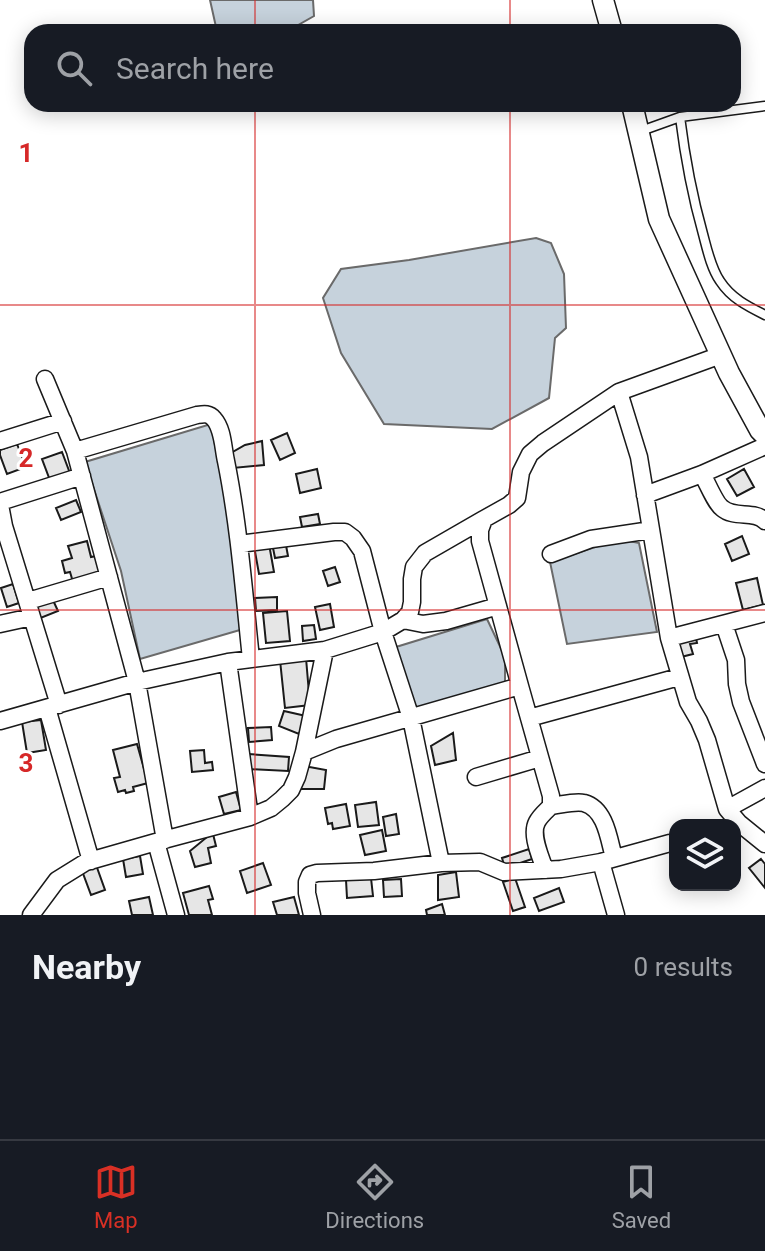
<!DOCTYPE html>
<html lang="en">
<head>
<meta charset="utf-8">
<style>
	body { margin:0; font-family:Roboto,sans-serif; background:#20242c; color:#f1f3f6 }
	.controls { position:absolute; right:24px; bottom:24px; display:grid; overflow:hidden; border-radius:16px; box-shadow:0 4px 20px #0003 }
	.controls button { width:72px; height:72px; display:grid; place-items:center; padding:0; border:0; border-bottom:2px solid #363941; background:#171b24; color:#f1f3f6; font:40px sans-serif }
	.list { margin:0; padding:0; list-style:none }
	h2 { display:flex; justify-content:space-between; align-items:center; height:104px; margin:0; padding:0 32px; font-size:34px }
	h2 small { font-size:26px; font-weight:400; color:#9ea1a6 }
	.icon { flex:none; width:44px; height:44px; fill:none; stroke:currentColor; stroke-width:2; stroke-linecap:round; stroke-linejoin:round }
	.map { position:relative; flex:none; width:765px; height:915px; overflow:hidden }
	.search { position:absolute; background:#171b24; box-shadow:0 4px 20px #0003; left:24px; right:24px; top:24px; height:88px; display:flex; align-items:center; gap:20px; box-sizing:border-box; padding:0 28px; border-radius:24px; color:#9ea1a6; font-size:30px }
	.sheet { height:224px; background:#171b24 }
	nav { display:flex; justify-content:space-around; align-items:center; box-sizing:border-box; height:112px; border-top:2px solid #363941; background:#171b24; font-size:22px; color:#9ea1a6 }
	nav a { display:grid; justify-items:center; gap:4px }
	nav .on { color:#d93025 }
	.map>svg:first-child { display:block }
</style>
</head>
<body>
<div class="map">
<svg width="765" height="915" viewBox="0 0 765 915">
	<rect width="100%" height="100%" fill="#fff"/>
	<path fill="#c6d2dc" stroke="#6a6a6a" stroke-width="2" d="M210 0H313L314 16 291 29 275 32H223L216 27Z
		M536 238 551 243 564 274 566 328 555 338 549 398 492 429 384 424 341 353 323 298 341 269 409 260Z
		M211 424 231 526 240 630 140 659 121 571 85 462Z
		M619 539 639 543 657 632 567 644 550 562Z
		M487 619 505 657V686L412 709 396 647Z"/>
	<path fill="#e6e6e6" stroke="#1a1a1a" stroke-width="2" d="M287 433 295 453 280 460 271 440Z
		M262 441 264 465 233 468 231 453 245 445Z
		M17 444 26 467 7 474 0 455V450Z
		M62 452 71 476 51 483 42 459Z
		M317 469 321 488 300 493 296 474Z
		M744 469 754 487 737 496 727 479Z
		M76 500 81 512 61 520 56 508Z
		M318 514 320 524 302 527 300 517Z
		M742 536 749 554 732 561 725 544Z
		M285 540 288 556 275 558 272 543Z
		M87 541 91 557 96 556 101 575 73 582 70 572 65 573 62 561 72 558 68 546Z
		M269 544 274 572 259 574 254 546Z
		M335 567 340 582 328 586 323 571Z
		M757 578 763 605 743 610 736 583Z
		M13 584 19 603 7 607 1 588Z
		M277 597V610L256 611 255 598Z
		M52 598 58 611 38 619 32 605Z
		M330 604 334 627 320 630 315 607Z
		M287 611 290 641 266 643 263 613Z
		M314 625 316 639 303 641 302 626Z
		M695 634 697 643 690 644 693 654 681 657 676 638Z
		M306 658 310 705 285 708 280 660Z
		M284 711 306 716 299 734 279 726Z
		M41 720 46 750 27 753 22 722Z
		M271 727 272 740 249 742 248 728Z
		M453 733 456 760 435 765 431 746Z
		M137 744 148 783 133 787 134 791 126 793 125 790 118 792 114 778 120 777 113 750Z
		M204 750 205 763 212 762 213 770 192 772 190 751Z
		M248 754 289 757 288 771 247 769Z
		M304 766 326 770 324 789H298Z
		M236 792 241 810 224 814 219 797Z
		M376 802 379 825 358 827 355 805Z
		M346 804 350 826 333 829 332 823 328 824 325 808Z
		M396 814 399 834 386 836 383 817Z
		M382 830 386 851 365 855 360 835Z
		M213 834 216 846 208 848 211 863 195 867 190 851 207 837Z
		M529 849 532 859 505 868 502 858Z
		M140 856 143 874 126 877 123 859Z
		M761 859 765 864V888L749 868Z
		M95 862 105 890 91 895 81 868Z
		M263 863 271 885 247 893 240 871Z
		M456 872 459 897 438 900V875Z
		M371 878 373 896 347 898 346 880Z
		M515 878 525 907 513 911 503 882Z
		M401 879 402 896 384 897 383 880Z
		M209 886 213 899 208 900 212 915H189L183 893Z
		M559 888 564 902 539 911 534 898Z
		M149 897 153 915H132L129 901Z
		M294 897 299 915H277L273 902Z
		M442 904 445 915H427L426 910Z"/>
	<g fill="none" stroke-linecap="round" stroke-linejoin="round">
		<defs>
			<path id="service" d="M680 117C685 157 692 195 703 234 707 249 711 268 720 281 731 298 747 306 765 315
				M641 131 680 117 765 106"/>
			<path id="minor" d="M45 379 75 451 137 682 165 840
				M619 392 639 457 669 638 688 702 699 721 707 740 727 809 739 823 765 844
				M0 441 63 421
				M75 451 197 415C204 414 209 413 214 419 223 429 223 448 226 461 239 526 244 592 251 659
				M702 474C707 482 715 503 722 508 734 519 755 510 765 521
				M645 495 702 474 765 446
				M0 502 82 476
				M0 505 4 526 59 705
				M239 544 334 532H345L353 538 362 551 383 632 411 718 441 863
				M551 554 591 539 651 530
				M28 601 109 577
				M403 620 423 624 446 621 498 606
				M0 624 32 617
				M724 624 736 660 737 684 741 702 765 764
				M669 638 765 613
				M228 662 250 817
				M520 686 480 541V530L484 519 509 505 517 498 521 472 530 454 543 443 619 392 721 355
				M47 708 91 861
				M529 718 679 677
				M0 721 137 682 228 662 325 650 383 632 403 620 410 612 412 602V579L414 567 425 553 484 519
				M304 752 325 650
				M476 777 540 758
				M551 806C561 805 574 801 584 803 606 809 609 840 614 858
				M727 809 765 788
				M156 842 250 817 271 808 282 799 291 790 297 777 304 752 336 739 520 686 551 796V806C546 811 540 816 537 822 530 835 541 857 545 870
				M601 862 616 915
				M31 915 57 880 86 862 156 842 176 915
				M312 915 307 893V882L310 875 317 873 374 871 441 863 480 862 504 872 561 869 601 862 670 843"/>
			<path id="tertiary" d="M603 0 612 32
				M632 104 659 219 729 373 760 430 765 435"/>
		</defs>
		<use href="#service" stroke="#1a1a1a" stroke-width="11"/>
		<use href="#minor" stroke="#1a1a1a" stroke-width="19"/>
		<use href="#tertiary" stroke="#1a1a1a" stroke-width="23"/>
		<use href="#service" stroke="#fff" stroke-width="8"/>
		<use href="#minor" stroke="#fff" stroke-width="16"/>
		<use href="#tertiary" stroke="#fff" stroke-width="20"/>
	</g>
	<path fill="none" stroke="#d62828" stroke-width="2" stroke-opacity="0.55" d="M255 0V32M510 0V32M255 104V915M510 104V915M0 305H765M0 610H765"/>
	<g font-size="26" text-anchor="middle" font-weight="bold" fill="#d62828" stroke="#fff" stroke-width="6" stroke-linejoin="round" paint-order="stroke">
		<text x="26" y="162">1</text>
		<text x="26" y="467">2</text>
		<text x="26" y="772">3</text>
	</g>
</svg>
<div class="controls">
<button><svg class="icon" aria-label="layers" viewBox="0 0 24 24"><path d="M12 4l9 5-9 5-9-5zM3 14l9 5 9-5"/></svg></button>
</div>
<div class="search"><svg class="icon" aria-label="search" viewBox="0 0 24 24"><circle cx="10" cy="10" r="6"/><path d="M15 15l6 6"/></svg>Search here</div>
</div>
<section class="sheet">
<h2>Nearby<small>0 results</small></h2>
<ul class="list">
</ul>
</section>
<nav>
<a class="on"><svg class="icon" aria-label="map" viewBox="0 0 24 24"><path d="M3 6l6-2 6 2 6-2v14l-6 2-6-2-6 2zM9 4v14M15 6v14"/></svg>Map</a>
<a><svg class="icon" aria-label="directions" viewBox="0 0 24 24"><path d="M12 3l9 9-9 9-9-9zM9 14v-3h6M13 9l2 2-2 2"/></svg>Directions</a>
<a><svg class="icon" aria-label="saved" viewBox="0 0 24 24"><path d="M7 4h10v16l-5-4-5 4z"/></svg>Saved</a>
</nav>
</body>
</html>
